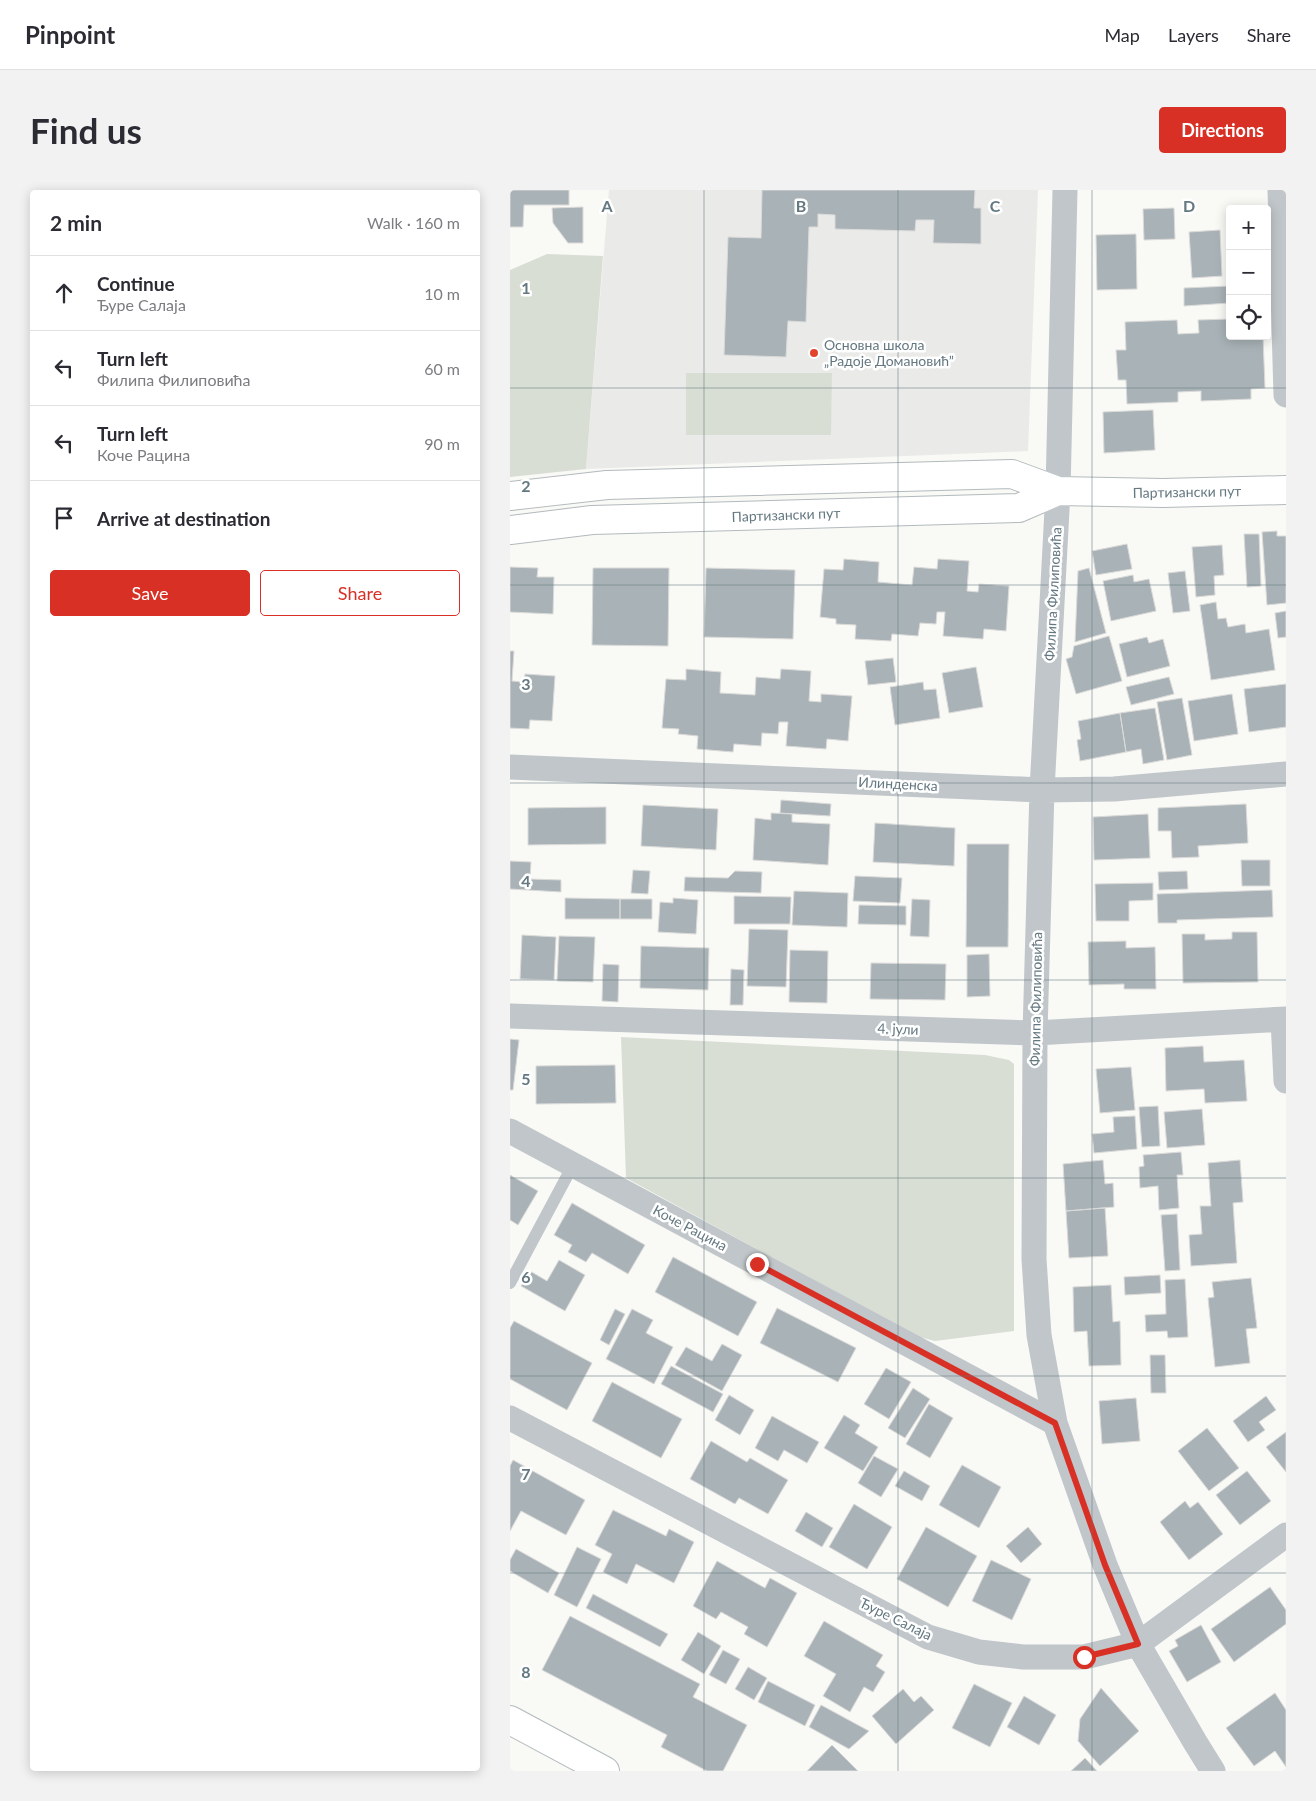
<!DOCTYPE html>
<html lang="en">
<head>
<meta charset="utf-8">
<style>
	body { margin:0; font-family:Lato,sans-serif; background:#f2f2f3; color:#2b2b33 }
	.controls { position:absolute; right:15px; top:15px; display:grid; overflow:hidden; border-radius:5px; box-shadow:0 2px 12px #0003 }
	.controls button { width:45px; height:45px; display:grid; place-items:center; padding:0; border:0; border-bottom:1px solid #e1e1e2; background:#fff; color:#2b2b33; font:25px sans-serif }
	.stop { position:absolute; width:15px; height:15px; margin:-11px; border:4px solid #d93025; border-radius:50%; background:#fff }
	.stop.end { background:#d93025; border-color:#fff; box-shadow:0 1px 5px #0008 }
	.list { margin:0; padding:0; list-style:none }
	h2 { display:flex; justify-content:space-between; align-items:center; height:65px; margin:0; padding:0 20px; font-size:21px }
	h2 small { font-size:16px; font-weight:400; color:#7c7c81 }
	.list li { display:grid; grid-template-columns:32px 1fr auto; gap:15px; align-items:center; box-sizing:border-box; height:75px; padding:0 20px; border-top:1px solid #e1e1e2 }
	.list b { display:block; font-size:19px; white-space:nowrap }
	.list p { margin:0; font-size:16px; white-space:nowrap; color:#7c7c81 }
	.list em { font-size:16px; font-style:normal; color:#7c7c81 }
	.actions { display:flex; gap:10px; padding:15px 20px }
	.actions a { flex:1; padding:11px 0; border:1px solid #d93025; border-radius:5px; text-align:center; font-size:18px; color:#d93025 }
	.actions .main { background:#d93025; color:#fff }
	.icon { flex:none; width:28px; height:28px; fill:none; stroke:currentColor; stroke-width:2; stroke-linecap:round; stroke-linejoin:round }
	.map { position:relative; flex:none; width:776px; height:1581px; overflow:hidden; border-radius:5px }
	header { display:flex; align-items:center; gap:30px; box-sizing:border-box; height:70px; padding:0 25px; background:#fff; border-bottom:1px solid #e1e1e2 }
	header strong { font-size:24px }
	nav { display:flex; gap:28px; margin-inline-start:auto; font-size:18px }
	.intro { display:flex; align-items:center; justify-content:space-between; box-sizing:border-box; height:120px; padding:0 30px }
	h1 { margin:0; font-size:35px }
	.button { padding:12px 22px; border-radius:5px; background:#d93025; color:#fff; font-size:18px; font-weight:700 }
	main { display:flex; gap:30px; padding:0 30px }
	aside { flex:1; background:#fff; border-radius:5px; box-shadow:0 2px 12px #0003 }
	.map>svg:first-child { display:block }
</style>
</head>
<body>
<header>
<strong>Pinpoint</strong>
<nav><a>Map</a><a>Layers</a><a>Share</a></nav>
</header>
<div class="intro"><h1>Find us</h1><a class="button">Directions</a></div>
<main>
<aside>
<h2>2 min<small>Walk · 160 m</small></h2>
<ul class="list">
<li><svg class="icon" aria-label="ahead" viewBox="0 0 24 24"><path d="M12 20V5M6 11l6-6 6 6"/></svg><div><b>Continue</b><p>Ђуре Салаја</p></div><em>10 m</em></li>
<li><svg class="icon" aria-label="left" viewBox="0 0 24 24"><path d="M17 20v-9H6M10 6l-5 5 5 5"/></svg><div><b>Turn left</b><p>Филипа Филиповића</p></div><em>60 m</em></li>
<li><svg class="icon" aria-label="left" viewBox="0 0 24 24"><path d="M17 20v-9H6M10 6l-5 5 5 5"/></svg><div><b>Turn left</b><p>Коче Рацина</p></div><em>90 m</em></li>
<li><svg class="icon" aria-label="arrive" viewBox="0 0 24 24"><path d="M6 21V4h12l-3 4 3 4H6"/></svg><div><b>Arrive at destination</b></div></li>
</ul>
<div class="actions"><a class="main">Save</a><a>Share</a></div>
</aside>
<div class="map">
<svg width="776" height="1581" viewBox="0 0 776 1581">
	<rect width="100%" height="100%" fill="#f9f9f6"/>
	<path fill="#eaeae9" d="M99 0H528L518 261 76 279Z"/>
	<path fill="#d9ded5" d="M37 64 93 66 76 279 0 287V80Z
		M176 183H322L321 245H176Z
		M111 847 475 865 499 870 504 874V1141L425 1151 409 1147 116 988Z"/>
	<path fill="#a9b3b7" stroke="#dbdad9" d="M0 0H59V15H14L13 37H0Z
		M252 0H465L464 18H471V54L423 53 424 30H406L405 41 325 39V25L308 24V37H299L296 132 278 131 276 167 214 165 218 47 251 48Z
		M73 17V53H58L43 33 42 18Z
		M664 18 665 49 634 50 633 19Z
		M710 40 712 86 682 88 679 42Z
		M626 44 627 99 587 100 586 45Z
		M720 96V113L674 116V98Z
		M720 129V146H753L755 198 741 199V209L691 211V201L668 202V212L617 214 616 190H608L606 160H616L615 132 667 130 668 144 689 143 688 130Z
		M643 220 645 260 594 263 593 222Z
		M767 341V346H776V413L757 415 752 342Z
		M734 344H749L751 396 737 397Z
		M617 354 622 379 586 385 582 361Z
		M712 355 714 385 704 386 705 405 686 407 682 357Z
		M334 369 369 372 368 392 402 395 404 377 427 379 428 369 459 371 457 401 468 402 469 394 499 396 496 441 474 439 473 449 433 446 435 422H427L426 434 410 433 408 446 382 444 381 451 345 449 346 435 326 434V429L310 427 314 379 333 380Z
		M0 377 28 378 27 387H44L43 424 0 422Z
		M83 378H159L158 456 82 455Z
		M196 378 285 380 283 449 194 447Z
		M579 378 596 443 565 452 568 381Z
		M675 381 680 421 663 423 658 383Z
		M623 385 624 392 639 389 646 421 601 431 593 391Z
		M706 412 708 429 716 428 718 437 735 434 736 443 759 439 765 480 701 490 690 415Z
		M776 421V447L768 448 765 423Z
		M599 446 612 491 566 504 556 469 562 467 564 456Z
		M637 447 639 453 653 449 660 476 617 487 609 454Z
		M0 461H4L2 491 14 492 15 484 45 486 42 531 20 530 19 539 0 538Z
		M383 468 386 492 358 495 355 471Z
		M466 477 473 517 439 523 432 483Z
		M176 479 211 482 210 503 245 505 246 487 270 489 271 479 301 481 299 511 311 512V504L342 506 338 551 317 549 316 559 276 556 278 532H269L268 544 252 543 251 556 224 554 223 562 187 559 188 546 168 544 169 539 152 538 156 489 176 490Z
		M659 487 664 504 621 515 616 497Z
		M413 492 414 500 426 499 430 528 385 535 380 497Z
		M776 494V537L739 542 734 499Z
		M722 504 728 544 684 551 678 511Z
		M672 508 682 565 657 570 647 512Z
		M645 518 654 570 633 574 631 559 616 562 610 523Z
		M610 523 616 562 570 571 567 550 571 549 568 531Z
		M271 610 321 614 320 626 270 623Z
		M736 614 738 653 688 656 689 667 662 668 661 641H648V618Z
		M133 615 208 619 206 660 131 656Z
		M96 617V654L18 655V618Z
		M261 623 282 624V632L320 634 318 675 243 670 245 628 261 630Z
		M638 624 640 668 584 670 583 627Z
		M365 633 445 638 444 676 363 672Z
		M457 654H499L498 757H456Z
		M731 670H760V696H732Z
		M0 671 21 672 20 689 51 690V702L0 699Z
		M123 680 140 681 138 704 121 703Z
		M225 681 252 682 251 703 174 701 175 687 218 688Z
		M677 681 678 699 649 700 648 682Z
		M345 686 392 688 390 713 343 711Z
		M643 693V710L619 711V731H586L585 694Z
		M762 700 763 727 667 730V733H648L647 704Z
		M284 701 338 703 337 737 282 735Z
		M224 706 281 707 280 734H224Z
		M55 708 110 709V729H55Z
		M163 708 188 710 186 744 148 742 150 712 163 713Z
		M110 709H142V729H110Z
		M402 709 420 710 419 747 400 746Z
		M349 715 396 716V735L348 734Z
		M239 739 278 740 276 797 237 796Z
		M722 742H747L748 792 673 793 672 744H695V750L722 749Z
		M12 745 46 747 44 790 10 789Z
		M49 746 85 747 83 792 47 791Z
		M616 751V758L645 757 646 799H614V794L579 795 578 752Z
		M131 756 199 758 198 800 130 798Z
		M280 760 318 761 317 813 279 812Z
		M479 764 480 806 457 807V765Z
		M361 773 436 774 435 810 360 809Z
		M93 774 109 775 108 812 92 811Z
		M221 779 234 780 233 815H220Z
		M0 849 9 850 3 900H0Z
		M693 856 694 872 734 870 737 911 695 913 694 899 656 901 655 858Z
		M105 875 106 913 26 914V876Z
		M621 877 625 920 590 923 586 879Z
		M648 916 650 956 632 957 629 917Z
		M692 919 695 955 657 958 654 922Z
		M625 926 627 959 584 963 582 944 604 942 603 927Z
		M671 962 673 985H667L669 1018 649 1020 648 996 630 998 629 977 634 976 633 965Z
		M593 970 595 994 603 993 604 1017 556 1021 553 974Z
		M730 970 733 1012 723 1013 727 1073 681 1076 679 1045 692 1044 690 1016H701L698 973Z
		M0 985 28 1001 8 1035 0 1030Z
		M62 1013 135 1055 118 1084 82 1063 76 1072 58 1062 62 1055 44 1045Z
		M595 1018 598 1066 559 1068 556 1021Z
		M667 1024 670 1080 655 1081 651 1025Z
		M163 1067 247 1112 228 1146 145 1102Z
		M49 1070 75 1085 55 1121 11 1096 20 1081 37 1091Z
		M650 1085 651 1103 615 1105 614 1087Z
		M741 1088 747 1138 736 1139 740 1173 705 1177 698 1108 704 1107 702 1092Z
		M675 1089 678 1147 658 1148 657 1141 636 1142 635 1125 656 1124 655 1090Z
		M601 1095 603 1132 610 1131 611 1175 579 1176 577 1141 564 1142 563 1097Z
		M267 1118 346 1158 328 1192 250 1153Z
		M105 1119 115 1124 99 1155 90 1150Z
		M122 1119 143 1130 136 1143 163 1157 144 1194 96 1169Z
		M4 1131 82 1173 57 1220 0 1189V1138Z
		M212 1154 232 1165 212 1201 165 1175 176 1157 202 1171Z
		M640 1165H655L656 1203H641Z
		M161 1176 213 1204 203 1222 151 1194Z
		M376 1178 401 1192 379 1229 354 1214Z
		M102 1192 172 1229 151 1268 82 1231Z
		M403 1198 420 1209 395 1248 378 1238Z
		M219 1205 244 1220 230 1245 205 1230Z
		M756 1206 766 1220 749 1232 755 1240 738 1252 723 1231Z
		M626 1208 630 1251 592 1254 589 1211Z
		M419 1214 443 1228 420 1268 396 1254Z
		M334 1225 350 1235 345 1243 368 1257 353 1281 314 1258Z
		M262 1226 309 1252 297 1273 274 1260 268 1271 245 1258Z
		M697 1238 729 1278 699 1301 668 1261Z
		M776 1242V1282L756 1257Z
		M201 1251 237 1272 240 1268 278 1290 258 1324 229 1308 225 1314 180 1289Z
		M364 1266 388 1279 371 1307 348 1293Z
		M3 1270 75 1310 56 1345 11 1321 0 1341V1276Z
		M452 1275 491 1297 469 1338 429 1315Z
		M394 1281 420 1296 412 1311 385 1296Z
		M737 1281 761 1311 730 1335 706 1305Z
		M675 1311 680 1318 688 1312 713 1344 679 1370 650 1332Z
		M344 1314 382 1337 357 1379 319 1357Z
		M103 1320 156 1346 159 1339 184 1352 164 1393 126 1374 117 1394 93 1382 102 1364 85 1355Z
		M296 1322 323 1338 312 1357 285 1341Z
		M416 1337 467 1366 438 1417 387 1389Z
		M518 1337 532 1354 511 1373 496 1356Z
		M67 1357 91 1369 67 1417 44 1405Z
		M6 1359 49 1383 38 1403 0 1381V1370Z
		M481 1370 521 1389 502 1430 462 1411Z
		M207 1371 255 1398 260 1388 287 1403 257 1457 234 1444 238 1437 211 1422 206 1429 183 1416Z
		M760 1397 776 1420V1434L724 1472 701 1439Z
		M83 1404 158 1444 150 1457 76 1418Z
		M60 1426 190 1494 183 1507 237 1535 213 1581H197L151 1557 157 1545 32 1480Z
		M314 1431 373 1465 366 1476 375 1482 363 1502 354 1497 340 1522 313 1506 326 1484 294 1466Z
		M691 1435 711 1472 677 1492 659 1461 668 1456 665 1450Z
		M188 1442 211 1456 194 1484 171 1470Z
		M213 1460 230 1469 216 1494 199 1485Z
		M238 1477 257 1488 244 1510 225 1499Z
		M258 1491 305 1515 295 1536 248 1512Z
		M464 1494 502 1513 480 1557 442 1538Z
		M591 1498 629 1541 590 1576 568 1551 570 1529Z
		M393 1499 404 1512 411 1506 424 1520 386 1554 362 1526Z
		M765 1503 776 1520V1577L765 1561 744 1576 716 1538Z
		M514 1506 546 1525 529 1555 497 1537Z
		M311 1515 359 1541 339 1559 299 1537Z
		M322 1555 348 1581H297Z
		M575 1568 587 1581H561Z"/>
	<g fill="none" stroke-linecap="round" stroke-linejoin="round">
		<defs>
			<path id="secondary" d="M0 306 97 295 502 284 548 301 653 303 776 300
				M0 340 82 330 509 318 548 301
				M0 1530 95 1581"/>
		</defs>
		<use href="#secondary" stroke="#b2babd" stroke-width="30"/>
		<path stroke="#c0c6c9" stroke-width="12" d="M0 1093 63 975"/>
		<path stroke="#c0c6c9" stroke-width="25" d="M555 0 548 301 532 600 525 843 524 1069 529 1145 545 1233 595 1375 628 1454 685 1552 703 1581
			M770 0 776 205
			M0 577 532 600 604 599 776 584
			M0 826 525 843 776 829
			M773 830 776 891
			M0 941 545 1233
			M0 1228 418 1447 469 1462 513 1467H574L628 1454 776 1345"/>
		<use href="#secondary" stroke="#fff" stroke-width="28"/>
	</g>
	<g fill="none" stroke-linecap="round" stroke-linejoin="round">
		<path stroke="#d93025" stroke-width="6" d="M247 1074 545 1233 595 1375 628 1454 574 1467"/>
	</g>
	<path fill="none" stroke="#647881" stroke-width="1" stroke-opacity="0.55" d="M194 0V1581M388 0V1581M582 0V1581M0 198H776M0 395H776M0 593H776M0 790H776M0 988H776M0 1186H776M0 1383H776"/>
	<circle fill="#e3432c" stroke="#fff" stroke-width="2" cx="304" cy="163" r="5"/>
	<g text-anchor="middle" stroke-width="5" stroke-linejoin="round" paint-order="stroke">
		<g font-size="14" fill="#647881" stroke="#fff" text-anchor="start">
			<text x="314" y="160">Основна школа<tspan x="314" dy="16">„Радоје Домановић”</tspan></text>
		</g>
		<g font-size="14" fill="#647881" stroke="#fff">
			<text transform="translate(677 302) rotate(-1)" y="5">Партизански пут</text>
			<text transform="translate(276 325) rotate(-2)" y="5">Партизански пут</text>
			<text transform="translate(543 404) rotate(-87)" y="5">Филипа Филиповића</text>
			<text transform="translate(388 594) rotate(3)" y="5">Илинденска</text>
			<text transform="translate(526 809) rotate(-89)" y="5">Филипа Филиповића</text>
			<text transform="translate(388 839) rotate(2)" y="5">4. јули</text>
			<text transform="translate(180 1038) rotate(28)" y="5">Коче Рацина</text>
			<text transform="translate(386 1429) rotate(26)" y="5">Ђуре Салаја</text>
		</g>
	</g>
	<g font-size="16" text-anchor="middle" font-weight="bold" fill="#647881" stroke="#fff" stroke-width="5" stroke-linejoin="round" paint-order="stroke">
		<text x="97" y="22">A</text>
		<text x="291" y="22">B</text>
		<text x="485" y="22">C</text>
		<text x="679" y="22">D</text>
		<text x="16" y="104">1</text>
		<text x="16" y="302">2</text>
		<text x="16" y="500">3</text>
		<text x="16" y="697">4</text>
		<text x="16" y="895">5</text>
		<text x="16" y="1093">6</text>
		<text x="16" y="1290">7</text>
		<text x="16" y="1488">8</text>
	</g>
</svg>
<div class="controls">
<button>+</button>
<button>−</button>
<button><svg class="icon" aria-label="locate" viewBox="0 0 24 24"><circle cx="12" cy="12" r="6"/><path d="M12 2v4M12 18v4M2 12h4M18 12h4"/></svg></button>
</div>
<div class="stop" style="left:574px;top:1467px"></div>
<div class="stop end" style="left:247px;top:1074px"></div>
</div>
</main>
</body>
</html>
